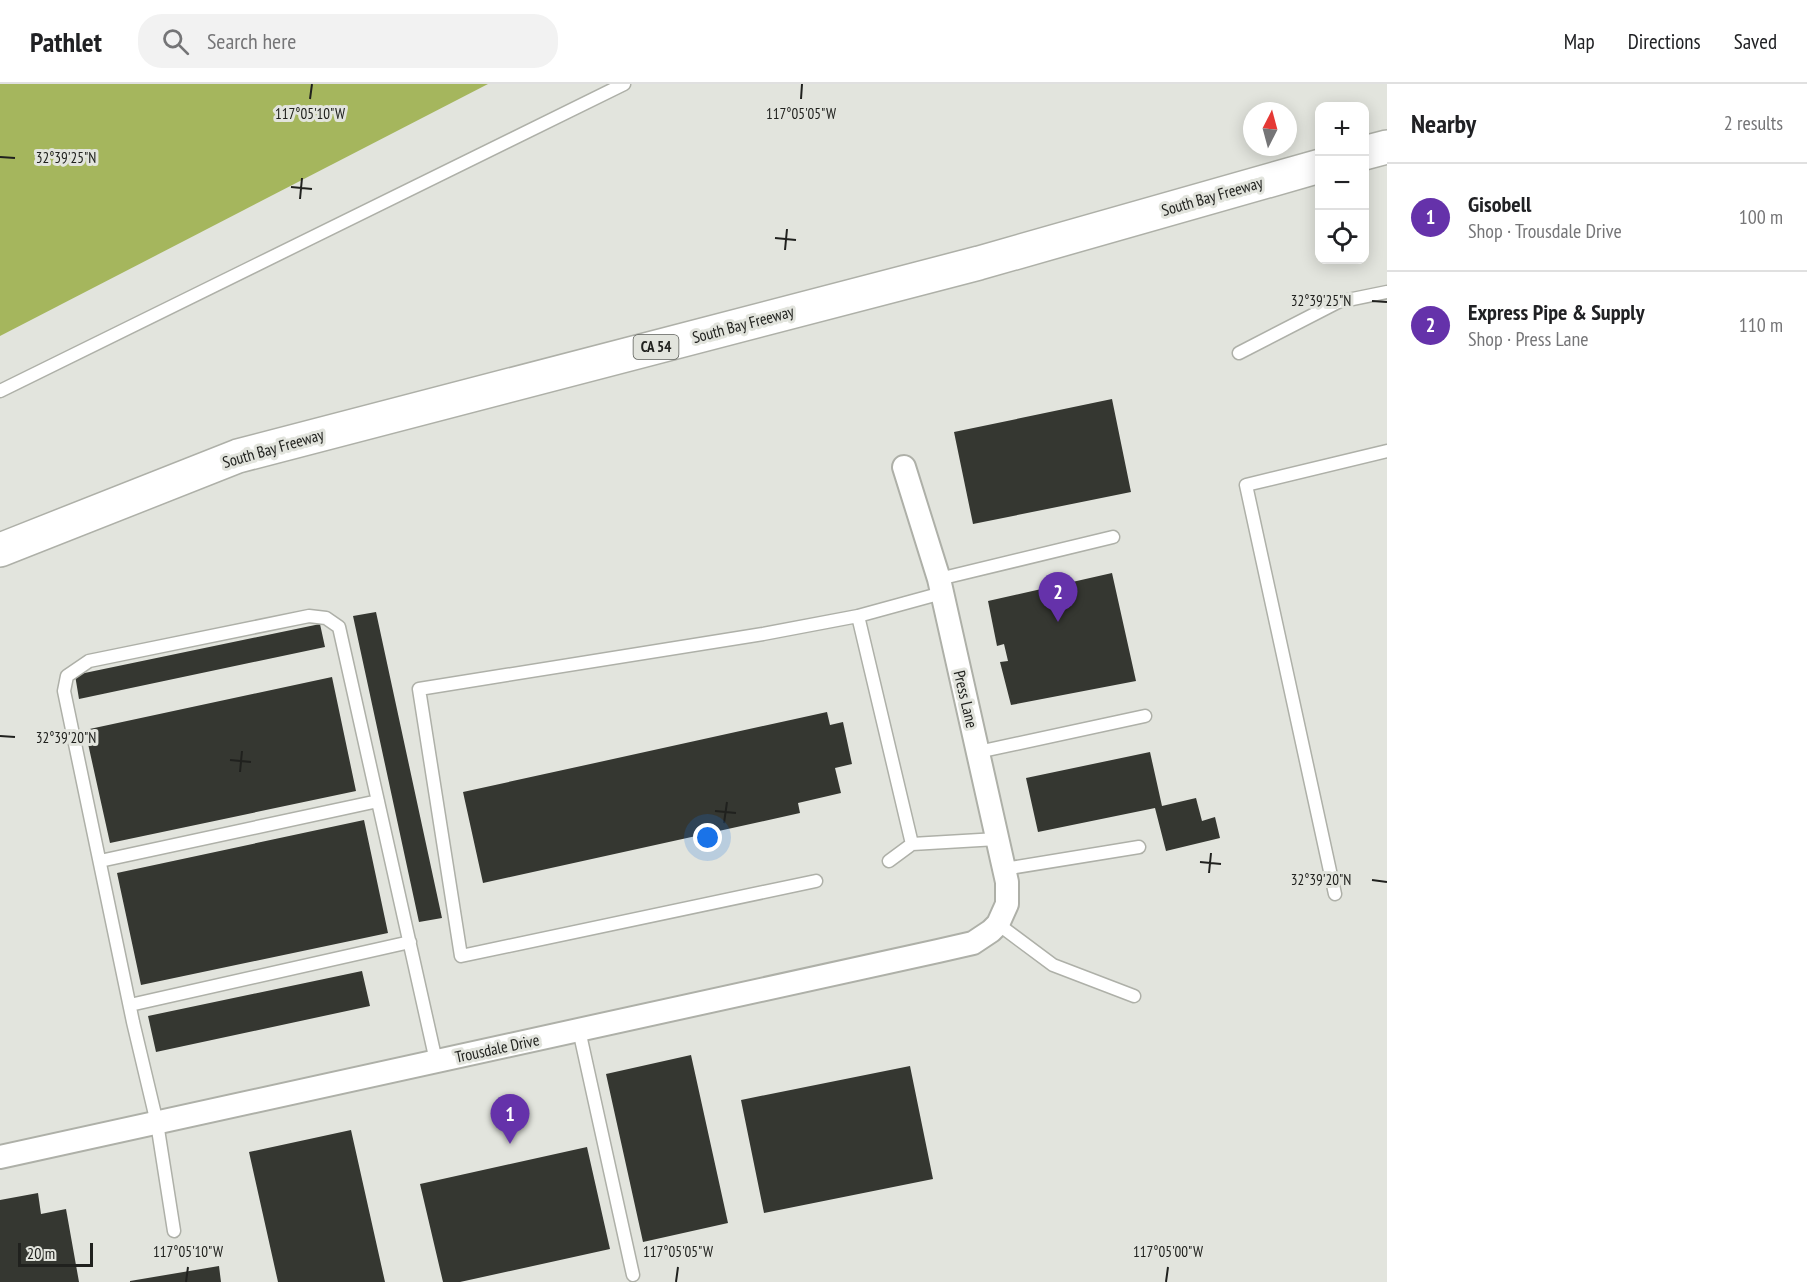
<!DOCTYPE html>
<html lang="en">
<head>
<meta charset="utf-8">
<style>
	body { margin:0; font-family:"PT Sans Narrow",sans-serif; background:#f2f2f2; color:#202124 }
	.controls { position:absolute; right:18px; top:18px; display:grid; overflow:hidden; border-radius:12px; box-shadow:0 3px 15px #0003 }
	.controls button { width:54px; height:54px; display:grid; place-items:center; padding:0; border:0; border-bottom:2px solid #e0e0e0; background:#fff; color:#202124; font:30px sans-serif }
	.compass { position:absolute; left:1243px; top:18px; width:54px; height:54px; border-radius:50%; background:#fff; box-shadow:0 3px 15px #0003; rotate:6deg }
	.scale { position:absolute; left:18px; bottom:15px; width:75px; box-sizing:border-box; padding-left:6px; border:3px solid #20211e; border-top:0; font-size:16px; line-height:21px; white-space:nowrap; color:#20211e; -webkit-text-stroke:4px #e2e4dd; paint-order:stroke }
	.you { position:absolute; left:708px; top:754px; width:21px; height:21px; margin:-15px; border:4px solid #fff; border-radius:50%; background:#1a73e8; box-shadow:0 0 0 9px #1a73e833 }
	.badge { display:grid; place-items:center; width:39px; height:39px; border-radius:50%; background:#6532aa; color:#fff; font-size:20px; font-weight:700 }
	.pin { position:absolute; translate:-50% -50px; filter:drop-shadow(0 2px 3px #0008) }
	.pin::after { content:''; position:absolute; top:32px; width:21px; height:18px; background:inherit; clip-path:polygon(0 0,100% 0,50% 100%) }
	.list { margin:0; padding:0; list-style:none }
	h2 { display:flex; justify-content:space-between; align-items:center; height:78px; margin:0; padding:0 24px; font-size:26px }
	h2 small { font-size:20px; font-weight:400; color:#757577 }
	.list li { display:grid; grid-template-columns:39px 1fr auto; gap:18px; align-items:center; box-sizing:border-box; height:108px; padding:0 24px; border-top:2px solid #e0e0e0 }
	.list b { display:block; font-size:22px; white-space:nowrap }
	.list p { margin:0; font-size:20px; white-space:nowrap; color:#757577 }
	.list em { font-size:20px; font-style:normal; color:#757577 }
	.icon { flex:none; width:33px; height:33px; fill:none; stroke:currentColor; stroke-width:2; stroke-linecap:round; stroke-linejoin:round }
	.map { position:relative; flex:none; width:1387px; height:1198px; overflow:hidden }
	header { display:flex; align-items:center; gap:36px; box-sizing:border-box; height:84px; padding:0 30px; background:#fff; border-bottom:2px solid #e0e0e0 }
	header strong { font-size:28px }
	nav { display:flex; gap:33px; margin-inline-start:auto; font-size:21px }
	.search { width:420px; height:54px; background:#f2f2f2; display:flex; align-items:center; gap:15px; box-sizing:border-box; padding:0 21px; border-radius:24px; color:#757577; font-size:22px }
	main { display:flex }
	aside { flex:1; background:#fff }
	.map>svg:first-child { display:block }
</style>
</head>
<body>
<header>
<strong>Pathlet</strong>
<div class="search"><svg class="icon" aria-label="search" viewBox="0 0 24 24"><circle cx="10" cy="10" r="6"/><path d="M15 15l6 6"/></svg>Search here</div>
<nav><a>Map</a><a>Directions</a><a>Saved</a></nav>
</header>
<main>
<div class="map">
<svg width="1387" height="1198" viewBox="0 0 1387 1198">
	<rect width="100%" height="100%" fill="#e2e4dd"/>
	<path fill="#a5b65d" d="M0 0H488L0 252Z"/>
	<path fill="#353731" d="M1112 315 1131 408 973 440 954 348Z
		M1112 489 1136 597 1011 621 1000 578 1008 577 1004 560 997 562 988 517Z
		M376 528 442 834 419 838 353 532Z
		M320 540 325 563 79 615 75 591Z
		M332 593 356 707 110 759 85 646Z
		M827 628 830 641 843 638 852 680 835 684 841 709 798 719 800 729 483 799 463 708Z
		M1150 668 1162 722 1196 714 1202 737 1215 733 1220 754 1166 767 1155 724 1038 748 1026 694Z
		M364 736 388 849 141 901 117 789Z
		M362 887 370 922 156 968 148 932Z
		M691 971 728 1139 643 1158 606 990Z
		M910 982 933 1095 764 1129 741 1016Z
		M351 1046 385 1198H278L249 1068Z
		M587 1063 610 1165 460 1198H443L420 1100Z
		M38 1109 41 1130 66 1125 79 1198H0V1116Z
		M219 1182 221 1198H130V1197Z"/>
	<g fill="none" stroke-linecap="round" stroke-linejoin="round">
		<defs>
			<path id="lane" d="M1239 269 1338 218 1387 208
				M0 307 624 0
				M939 495 1113 453
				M978 668 1145 632
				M912 760 858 532 942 509
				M100 777 378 717
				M889 777 912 760 997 755
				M1004 785 1139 763
				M816 797 461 872 419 605 763 550 858 532
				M1335 810 1246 401 1387 367
				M998 840 1053 881 1134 912
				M130 921 410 858
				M579 946 633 1191
				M174 1147 157 1039 133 938 64 607 67 592 89 577 309 532 326 534 339 543 436 977"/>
			<path id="street" d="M0 1073 938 867 973 859 991 847 998 840 1007 820V798L939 495 904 383"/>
			<path id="highway" d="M1364 69 1387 63
				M0 466 238 372 979 179 1320 82"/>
		</defs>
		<use href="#lane" stroke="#aeb0a8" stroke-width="15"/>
		<use href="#street" stroke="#aeb0a8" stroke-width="26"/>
		<use href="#highway" stroke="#aeb0a8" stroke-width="36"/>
		<use href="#lane" stroke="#fff" stroke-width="12"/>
		<use href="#street" stroke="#fff" stroke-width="22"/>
		<use href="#highway" stroke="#fff" stroke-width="33"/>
	</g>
	<path fill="none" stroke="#20211e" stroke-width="2" d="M310 15 312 0M801 15 802 0M0 73 15 74M291 103 312 105M300 115 302 94M775 154 796 156M785 166 787 145M1372 217 1387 218M0 652 15 653M230 676 251 678M240 688 242 667M715 727 736 729M724 739 727 718M1200 778 1221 780M1209 789 1211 769M1372 796 1387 798M186 1198 188 1183M676 1198 678 1183M1166 1198 1168 1183"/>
	<g text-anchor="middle" stroke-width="6" stroke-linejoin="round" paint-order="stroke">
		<rect fill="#e2e4dd" stroke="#5a5c57" stroke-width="1.5" x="633.5" y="251" width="45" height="24" rx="4.5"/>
		<g font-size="15" font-weight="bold" fill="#20211e">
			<text x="656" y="268">CA 54</text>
		</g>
		<g font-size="16" fill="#20211e" stroke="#e2e4dd">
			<text transform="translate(1212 112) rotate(-16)" y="6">South Bay Freeway</text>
			<text transform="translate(743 240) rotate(-15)" y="6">South Bay Freeway</text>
			<text transform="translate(273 364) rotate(-16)" y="6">South Bay Freeway</text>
			<text transform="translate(966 615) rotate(77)" y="6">Press Lane</text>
			<text transform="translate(497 964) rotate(-12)" y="6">Trousdale Drive</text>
		</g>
	</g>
	<g font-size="15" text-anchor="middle" fill="#20211e" stroke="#e2e4dd" stroke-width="6" stroke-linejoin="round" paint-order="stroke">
		<text x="310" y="35">117°05'10"W</text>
		<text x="801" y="35">117°05'05"W</text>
		<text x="66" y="79">32°39'25"N</text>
		<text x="1321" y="222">32°39'25"N</text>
		<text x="66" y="659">32°39'20"N</text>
		<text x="1321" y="801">32°39'20"N</text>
		<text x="188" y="1173">117°05'10"W</text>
		<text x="678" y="1173">117°05'05"W</text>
		<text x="1168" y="1173">117°05'00"W</text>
	</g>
</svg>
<div class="controls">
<button>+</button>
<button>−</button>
<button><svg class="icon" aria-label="locate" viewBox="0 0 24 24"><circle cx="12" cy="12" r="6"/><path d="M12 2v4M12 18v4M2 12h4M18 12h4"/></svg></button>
</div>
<svg class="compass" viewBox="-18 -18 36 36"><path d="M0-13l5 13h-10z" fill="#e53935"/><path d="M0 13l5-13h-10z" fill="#757577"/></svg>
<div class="scale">20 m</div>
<div class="you"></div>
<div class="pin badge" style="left:510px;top:1060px">1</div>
<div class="pin badge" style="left:1058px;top:538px">2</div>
</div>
<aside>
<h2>Nearby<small>2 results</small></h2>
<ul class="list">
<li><span class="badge">1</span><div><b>Gisobell</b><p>Shop · Trousdale Drive</p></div><em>100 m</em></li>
<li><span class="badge">2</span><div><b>Express Pipe &amp; Supply</b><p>Shop · Press Lane</p></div><em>110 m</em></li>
</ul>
</aside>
</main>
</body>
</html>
